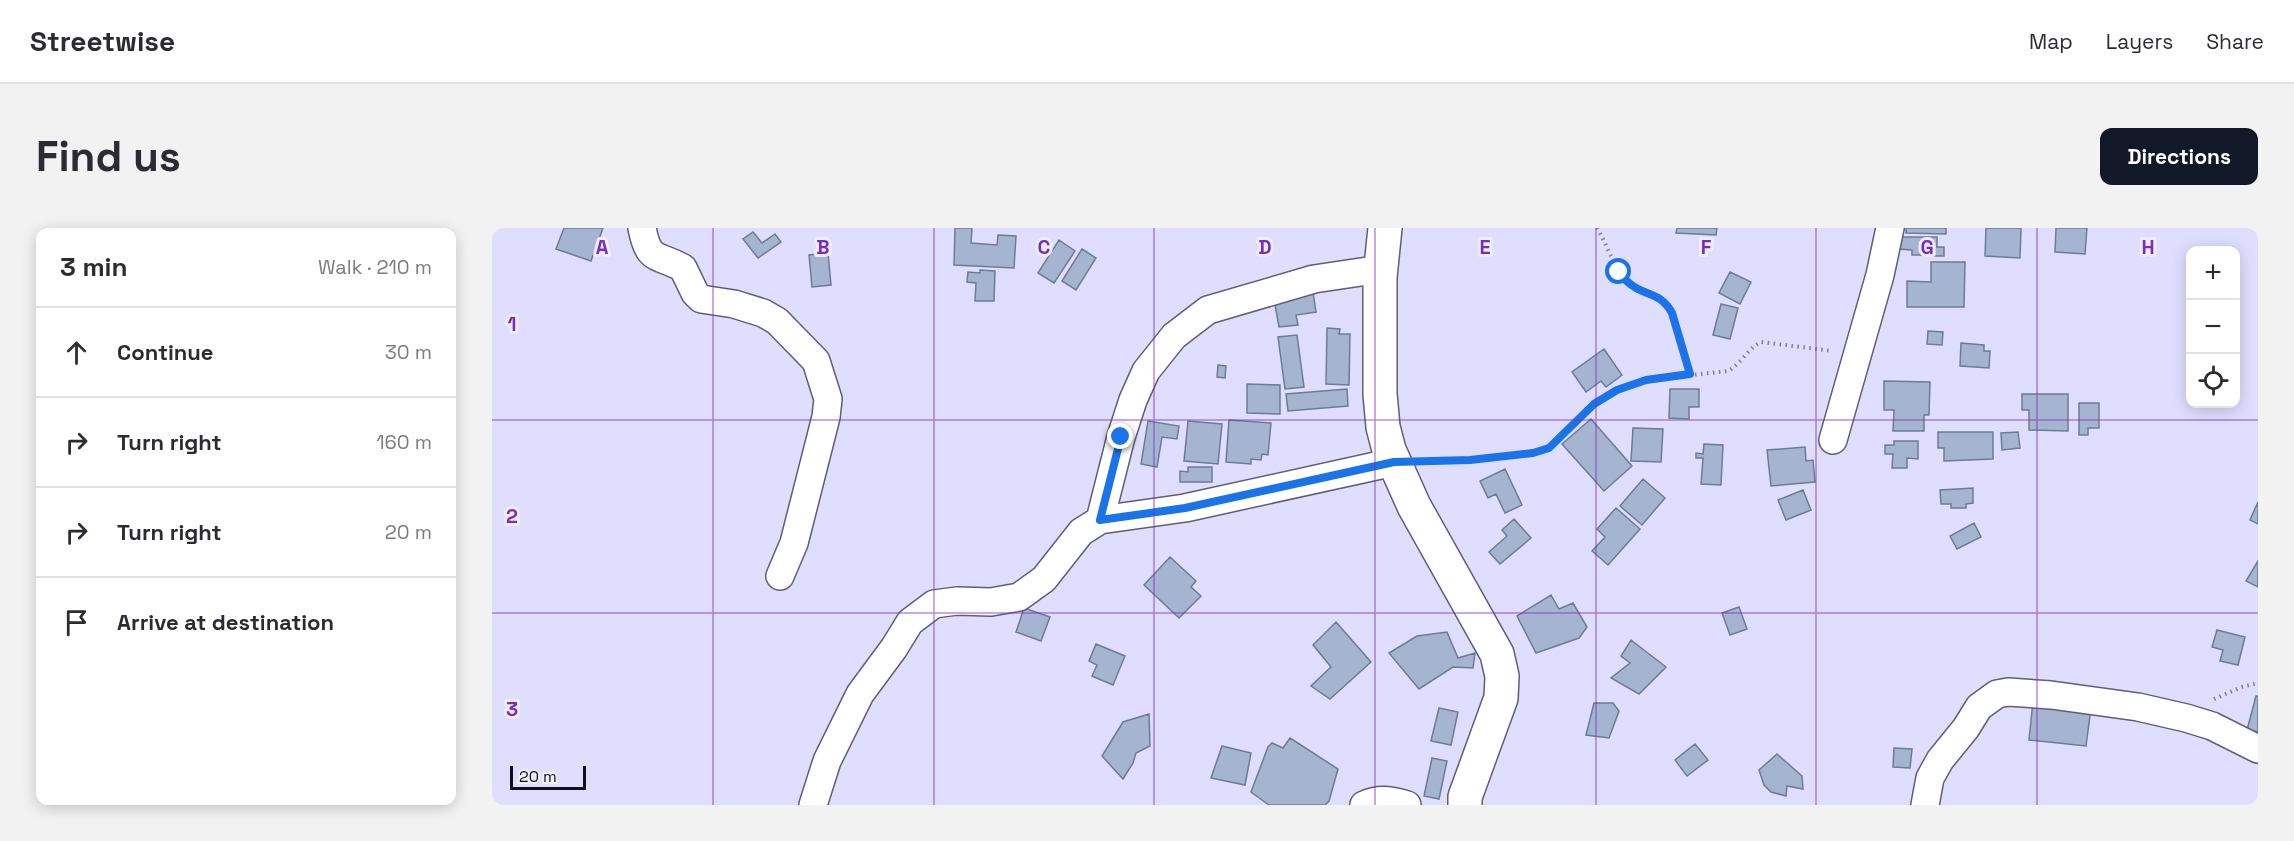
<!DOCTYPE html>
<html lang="en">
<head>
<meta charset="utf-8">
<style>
	body { margin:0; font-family:"Space Grotesk",sans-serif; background:#f2f2f3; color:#2b2b33 }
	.controls { position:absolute; right:18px; top:18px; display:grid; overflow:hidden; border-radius:12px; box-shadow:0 3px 15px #0003 }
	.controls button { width:54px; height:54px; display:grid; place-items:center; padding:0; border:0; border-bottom:2px solid #e1e1e2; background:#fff; color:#2b2b33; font:30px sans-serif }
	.scale { position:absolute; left:18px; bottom:15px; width:76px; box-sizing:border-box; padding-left:6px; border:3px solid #11101a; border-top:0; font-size:16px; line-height:21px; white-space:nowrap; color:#11101a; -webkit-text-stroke:4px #eeeefb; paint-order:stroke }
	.stop { position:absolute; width:18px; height:18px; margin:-14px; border:4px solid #1a73e8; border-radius:50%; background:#fff }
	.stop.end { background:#1a73e8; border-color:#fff; box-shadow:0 2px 6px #0008 }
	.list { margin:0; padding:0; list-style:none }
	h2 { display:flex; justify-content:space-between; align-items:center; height:78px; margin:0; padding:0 24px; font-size:26px }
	h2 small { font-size:20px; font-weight:400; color:#7c7c81 }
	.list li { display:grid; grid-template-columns:39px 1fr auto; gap:18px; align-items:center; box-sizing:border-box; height:90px; padding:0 24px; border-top:2px solid #e1e1e2 }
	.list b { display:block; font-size:22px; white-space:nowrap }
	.list em { font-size:20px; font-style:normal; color:#7c7c81 }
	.icon { flex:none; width:33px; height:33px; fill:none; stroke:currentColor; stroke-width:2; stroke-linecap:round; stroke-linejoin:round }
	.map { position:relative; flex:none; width:1766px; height:577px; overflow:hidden; border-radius:12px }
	header { display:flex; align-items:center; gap:36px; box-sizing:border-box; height:84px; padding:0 30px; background:#fff; border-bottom:2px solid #e1e1e2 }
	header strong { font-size:28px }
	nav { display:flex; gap:33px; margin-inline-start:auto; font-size:21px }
	.intro { display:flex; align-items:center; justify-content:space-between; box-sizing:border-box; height:144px; padding:0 36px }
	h1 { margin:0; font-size:42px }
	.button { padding:15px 27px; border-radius:12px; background:#111827; color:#fff; font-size:21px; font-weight:700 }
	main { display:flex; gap:36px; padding:0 36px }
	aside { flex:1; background:#fff; border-radius:12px; box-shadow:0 3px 15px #0003 }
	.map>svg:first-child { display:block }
</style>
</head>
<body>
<header>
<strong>Streetwise</strong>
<nav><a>Map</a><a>Layers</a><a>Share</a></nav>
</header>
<div class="intro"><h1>Find us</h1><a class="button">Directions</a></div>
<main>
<aside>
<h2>3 min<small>Walk · 210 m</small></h2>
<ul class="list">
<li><svg class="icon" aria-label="ahead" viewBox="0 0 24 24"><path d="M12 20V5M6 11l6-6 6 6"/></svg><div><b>Continue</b></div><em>30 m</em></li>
<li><svg class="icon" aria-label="right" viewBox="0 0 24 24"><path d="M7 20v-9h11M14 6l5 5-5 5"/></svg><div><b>Turn right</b></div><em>160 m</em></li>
<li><svg class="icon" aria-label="right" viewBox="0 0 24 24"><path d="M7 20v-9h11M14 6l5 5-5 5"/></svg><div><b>Turn right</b></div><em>20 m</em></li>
<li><svg class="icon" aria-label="arrive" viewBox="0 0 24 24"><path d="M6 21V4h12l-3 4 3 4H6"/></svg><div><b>Arrive at destination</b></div></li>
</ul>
</aside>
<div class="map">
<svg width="1766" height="577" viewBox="0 0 1766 577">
	<rect width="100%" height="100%" fill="#e0defe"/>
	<path fill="#a5b5d1" stroke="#6c7c95" stroke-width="1.5" d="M72 0H111L99 33 64 21Z
		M463 0H480L479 15 505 17 506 7 524 8 522 40 462 37Z
		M1185 0H1225L1224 7 1184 5Z
		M1414 0H1454V6L1414 5Z
		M1494 0H1529L1528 30 1493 28Z
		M1564 0H1595L1593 26 1563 24Z
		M261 4 270 15 283 6 289 14 266 30 251 11Z
		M1406 9H1445V19H1452V28H1442V22H1434V27H1420V22L1406 21Z
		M567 12 583 23 562 55 546 45Z
		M590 21 604 30 584 62 570 53Z
		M336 25 339 57 320 59 317 27Z
		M1439 34H1473L1472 79H1415V53L1439 54Z
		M488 42 503 43 502 73H483L484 55 475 54 476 44 488 45Z
		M1238 44 1259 54 1248 76 1227 65Z
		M821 64 824 84 804 87 806 97 787 99 782 71Z
		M1229 76 1246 80 1238 111 1221 107Z
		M835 100 848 101 847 106H858L857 157 834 156Z
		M1436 103 1451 104 1450 117 1435 116Z
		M805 107 812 159 793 161 786 109Z
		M1469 115 1492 117V123H1498L1497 140 1468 138Z
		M1112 121 1130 147 1114 159 1109 153 1094 164 1080 144Z
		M726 137 734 138 733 150 725 149Z
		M1392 153 1438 154 1437 187H1432V203H1401L1402 182H1392Z
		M755 156 788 157V186L755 185Z
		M855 161 856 178 796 183 794 166Z
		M1178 161H1207V179H1197V191L1177 190Z
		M1530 166H1576V203L1537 202V182H1530Z
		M1587 175H1607V200H1596V207H1587Z
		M1099 191 1140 238 1112 263 1070 216Z
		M737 192 779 195 776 227 770 226 769 232 759 231V236L734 234Z
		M656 193 687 198 685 211 670 209 665 239 649 236Z
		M696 193 730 196 726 236 692 233Z
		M1141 200 1171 201 1169 234 1139 233Z
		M1446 204H1501V231L1452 233V220H1446Z
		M1526 204 1528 220 1510 222 1509 205Z
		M1402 213H1426V231L1415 230V240H1400L1401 226H1393V217H1402Z
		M1212 216 1231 217 1229 257 1209 256 1211 230H1204V225L1211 226Z
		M1313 219 1314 233 1321 232 1323 254 1279 258 1275 222Z
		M696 239H720V254H688V243L696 244Z
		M1013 241 1030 277 1013 285 1004 266 996 270 988 253Z
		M1151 251 1173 270 1150 297 1128 278Z
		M1481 260V275L1474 276V280H1459V276H1449L1448 262Z
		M1311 262 1319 282 1294 292 1286 272Z
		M1766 274V296L1758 292Z
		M1124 280 1148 301 1116 337 1100 323 1113 309 1105 301Z
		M1022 291 1039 310 1008 336 997 324 1015 308 1010 302Z
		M1482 295 1489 309 1465 321 1458 308Z
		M678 329 704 353 699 359 709 368 687 390 652 357Z
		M1766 333V359L1754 353Z
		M1059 367 1067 381 1081 375 1095 399 1087 410 1044 425 1025 388Z
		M1247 379 1255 401 1238 407 1230 385Z
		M532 380 558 389 549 413 524 404Z
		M844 394 879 434 838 471 819 458 839 439 821 417Z
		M1725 402 1753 409 1746 437 1728 433 1731 422 1720 419Z
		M955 404 966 430 983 425 981 440 961 439 927 461 897 425 925 408Z
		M1139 412 1174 439 1147 466 1119 450 1138 435 1129 428Z
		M604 416 633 428 621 457 600 448 605 437 597 433Z
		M1764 468H1766V504L1755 502Z
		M1541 473 1599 480 1594 518 1537 512Z
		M1102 475H1121L1127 483 1117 510 1094 507Z
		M947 480 966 484 959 517 939 513Z
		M657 486 658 518 644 525 641 535 631 551 610 528 631 494Z
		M798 510 846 541 837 573 833 577H777L759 564 776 519 780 515 791 520Z
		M1203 516 1216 532 1195 548 1183 532Z
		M730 518 759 525 753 557 719 550Z
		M1402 520 1420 521 1418 540 1401 539Z
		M1285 526 1310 548 1311 561 1295 558 1294 568 1279 564 1272 557 1267 542Z
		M940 530 955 533 947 571 932 568Z"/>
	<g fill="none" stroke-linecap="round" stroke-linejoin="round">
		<defs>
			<path id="street" d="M150 0C157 35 164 25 191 40L203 65 209 71 242 76 271 85 285 93 324 133 336 171 334 189 302 315 288 348
				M1341 212 1388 47 1398 0
				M608 292 629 209 641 172 654 143 682 108 716 82 822 51 889 41
				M321 577 335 533 368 466 402 420 418 394 442 376 465 373 499 374 527 369 552 351 589 304 608 292 693 280 902 234
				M872 577C887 570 899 572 915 577
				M1433 577 1438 550 1448 532 1474 500 1487 479 1505 466 1516 464 1559 467 1646 479 1694 490 1720 498 1766 521"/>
			<path id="secondary" d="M893 0 888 49V166L891 199 897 222 922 278 1005 426 1010 448 1009 470 973 569V577"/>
		</defs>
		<use href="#street" stroke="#605d79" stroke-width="30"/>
		<use href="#secondary" stroke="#605d79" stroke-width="36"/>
		<path stroke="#817f95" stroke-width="4" stroke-dasharray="1.5 4.5" stroke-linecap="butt" d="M1105 0C1115 16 1124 46 1138 57 1155 69 1169 64 1180 85L1198 146
			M934 233 978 232 1041 225 1057 220 1102 176 1125 162 1154 152 1236 143C1250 135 1256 120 1269 114L1341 123
			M1722 471 1750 459 1766 455"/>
		<use href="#street" stroke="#fff" stroke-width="27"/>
		<use href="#secondary" stroke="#fff" stroke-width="33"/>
	</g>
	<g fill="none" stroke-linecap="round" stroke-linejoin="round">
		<path stroke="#1a73e8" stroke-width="8" d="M629 209 608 292 693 280 902 234 978 232 1041 225 1057 220 1102 176 1125 162 1154 152 1198 146 1180 85C1168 63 1153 69 1137 55 1133 52 1130 48 1127 44"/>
	</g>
	<path fill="none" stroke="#7b2cbf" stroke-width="1.5" stroke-opacity="0.55" d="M221 0V577M442 0V577M662 0V577M883 0V577M1104 0V577M1324 0V577M1545 0V577M0 192H1766M0 385H1766"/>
	<g font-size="20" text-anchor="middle" font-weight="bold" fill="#7b2cbf" stroke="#eeeefb" stroke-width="6" stroke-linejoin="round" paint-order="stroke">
		<text x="110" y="26">A</text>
		<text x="331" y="26">B</text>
		<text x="552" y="26">C</text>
		<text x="773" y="26">D</text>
		<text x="993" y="26">E</text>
		<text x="1214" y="26">F</text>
		<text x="1435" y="26">G</text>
		<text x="1656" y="26">H</text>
		<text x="20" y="103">1</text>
		<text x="20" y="295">2</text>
		<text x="20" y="488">3</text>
	</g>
</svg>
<div class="controls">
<button>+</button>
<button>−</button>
<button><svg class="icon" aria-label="locate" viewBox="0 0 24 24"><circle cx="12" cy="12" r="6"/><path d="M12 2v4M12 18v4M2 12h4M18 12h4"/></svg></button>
</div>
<div class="scale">20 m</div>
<div class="stop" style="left:1127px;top:44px"></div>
<div class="stop end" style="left:629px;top:209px"></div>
</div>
</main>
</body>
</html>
